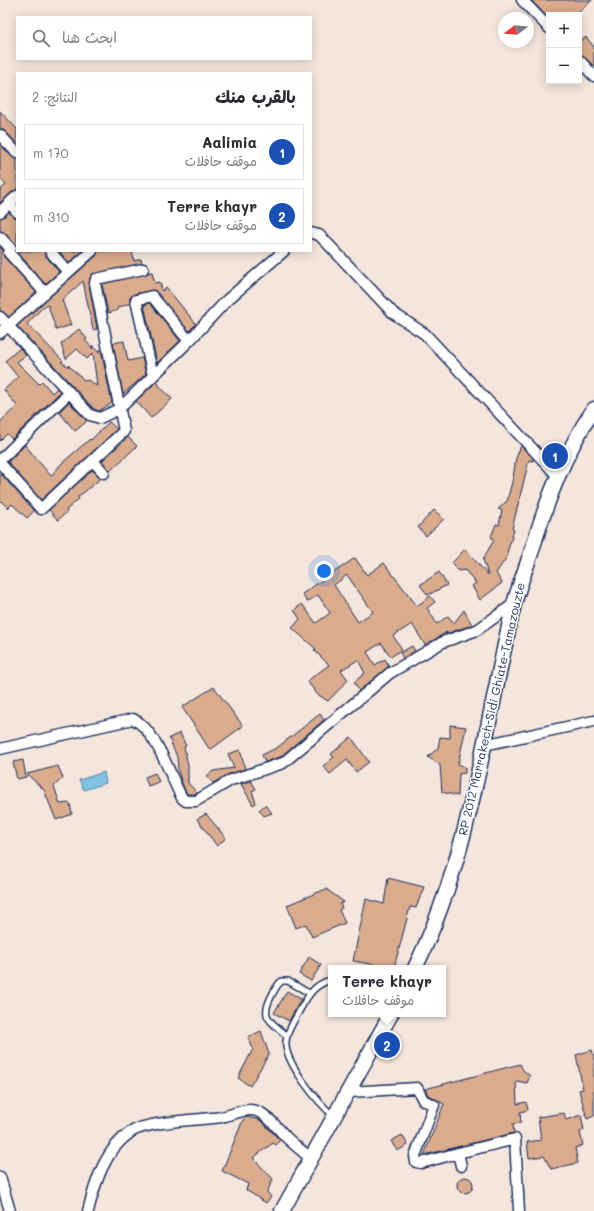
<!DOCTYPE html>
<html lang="ar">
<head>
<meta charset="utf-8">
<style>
	body { margin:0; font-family:Mali,"Playpen Sans Arabic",sans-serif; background:#f7f7f7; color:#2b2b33; direction:rtl }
	.controls { position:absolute; right:12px; top:12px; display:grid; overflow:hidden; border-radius:0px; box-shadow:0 2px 10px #0003 }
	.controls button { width:36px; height:36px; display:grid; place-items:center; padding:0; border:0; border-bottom:1px solid #e1e1e2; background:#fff; color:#2b2b33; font:20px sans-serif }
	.compass { position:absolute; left:498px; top:12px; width:36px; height:36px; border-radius:50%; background:#fff; box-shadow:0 2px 10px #0003; rotate:254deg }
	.you { position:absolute; left:324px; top:571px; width:14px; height:14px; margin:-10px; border:3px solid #fff; border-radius:50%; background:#1a73e8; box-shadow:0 0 0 6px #1a73e833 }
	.badge { display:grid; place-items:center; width:26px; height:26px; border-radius:50%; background:#1b2f5e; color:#fff; font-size:13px; font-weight:700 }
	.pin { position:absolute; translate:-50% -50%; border:2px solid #fff; box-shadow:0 1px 4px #0006 }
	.popup { position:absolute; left:328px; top:965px; width:118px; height:52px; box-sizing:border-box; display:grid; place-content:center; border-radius:0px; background:#fff; filter:drop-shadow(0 1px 3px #0005); font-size:13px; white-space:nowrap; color:#7c7c81 }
	.popup b { font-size:15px; color:#2b2b33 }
	.popup::after { content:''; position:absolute; left:50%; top:100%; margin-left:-8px; border:8px solid transparent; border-top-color:#fff }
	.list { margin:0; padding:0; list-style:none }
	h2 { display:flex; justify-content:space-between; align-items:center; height:52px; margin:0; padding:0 16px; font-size:17px }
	h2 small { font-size:13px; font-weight:400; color:#7c7c81 }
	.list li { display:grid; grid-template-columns:26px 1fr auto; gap:12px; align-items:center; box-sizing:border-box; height:56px; margin:0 8px 8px; padding:0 8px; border:1px solid #e1e1e2; border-radius:0px }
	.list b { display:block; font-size:15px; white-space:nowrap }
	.list p { margin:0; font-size:13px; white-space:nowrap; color:#7c7c81 }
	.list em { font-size:13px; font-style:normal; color:#7c7c81 }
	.icon { flex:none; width:22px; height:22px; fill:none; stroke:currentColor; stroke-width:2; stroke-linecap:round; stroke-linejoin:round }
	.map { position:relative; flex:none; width:594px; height:1211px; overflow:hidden; direction:ltr }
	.search { position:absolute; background:#fff; box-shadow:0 2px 10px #0003; left:16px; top:16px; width:296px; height:44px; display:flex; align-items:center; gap:10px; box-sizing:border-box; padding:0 14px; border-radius:0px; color:#7c7c81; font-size:15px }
	.panel { position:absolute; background:#fff; box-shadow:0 2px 10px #0003; left:16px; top:72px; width:296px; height:180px; border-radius:0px; direction:rtl }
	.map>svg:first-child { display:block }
</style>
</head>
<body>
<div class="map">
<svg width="594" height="1211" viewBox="0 0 594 1211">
	<rect width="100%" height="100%" fill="#f4e6dc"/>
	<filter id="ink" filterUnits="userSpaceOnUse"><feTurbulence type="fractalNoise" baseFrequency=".025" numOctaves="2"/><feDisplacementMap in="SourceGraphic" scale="8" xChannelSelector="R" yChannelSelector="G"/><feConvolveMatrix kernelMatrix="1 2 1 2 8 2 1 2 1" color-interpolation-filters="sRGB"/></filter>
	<g filter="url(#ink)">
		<path fill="#81c2e2" stroke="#5887ad" d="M104 772 106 783 84 790 79 780Z"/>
		<path fill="#daab8c" stroke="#1b2f5e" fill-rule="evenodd" d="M531 0H592L576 15H549V19Z
			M586 37 594 47V66L579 52V42Z
			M0 111 17 129V144L5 131 0 129Z
			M0 144 12 157 17 159V190L13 191 0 203V190L6 185 0 178Z
			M9 212 17 218V247L5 233 0 231V218Z
			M0 247 3 250 4 257 36 292 9 317 0 311Z
			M17 251H44L45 255 59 272 45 284Z
			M59 251H82L69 263Z
			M98 251H132L134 261 141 259 142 263 91 275 89 284 97 329 93 330 83 281 62 300 71 325 56 330 48 305 43 307 27 324 63 361 61 362 69 367 68 365 85 381 88 380 97 386 93 353 87 359 77 349 66 359 61 344 79 329 87 339 85 340 93 349 92 345 99 353 98 350H101L112 403 99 411 94 409 17 326 96 256Z
			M152 272 155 283 160 282 162 291 166 287 196 324 189 331 154 290 134 294 130 298V303L117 308 118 310 108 313 102 284Z
			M150 303 180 341 157 363 144 305Z
			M124 341 128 361 142 358 146 374 123 394 113 343Z
			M20 348 26 355 17 362 39 384 42 381 52 393 57 388 60 392 12 439 7 434 0 441V422L17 406 4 390 18 377 5 361Z
			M156 382 172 399 151 418 136 401Z
			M69 402 86 420V422L75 431 59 412Z
			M109 422 117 429 41 500 8 462 25 445 51 476 62 463 90 439 91 440Z
			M128 437 137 446 110 471 102 461Z
			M521 446 533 458V461L529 460 512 529 514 530 507 553 509 554 496 573 502 583 480 600 472 586 476 583 465 570 458 571 452 563 465 549 488 575 483 559 494 540 491 537 496 524 499 525 502 510 498 509 507 501 513 478 516 458Z
			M92 470 101 478 78 497 79 499 66 510 67 512 58 520 49 510Z
			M0 473 34 511 27 518 12 504 8 508 0 500Z
			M434 510 444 519 426 536 418 527Z
			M355 558 367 575 384 563 417 606 430 596 435 602 427 608 437 624 448 616 454 623 464 610 472 625 445 634 447 632 425 645 412 624 393 636 402 649 391 657 381 643 367 652 375 665 385 659 389 666 359 691 354 682 365 673 358 660 341 670 348 680 328 701 317 694 307 681 329 665 314 650 316 649 292 628 300 619 294 610 302 604 316 623 330 613 318 595 307 602 302 594ZM347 575 373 612 358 622 334 585Z
			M439 572 447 585 428 595 420 585Z
			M412 646 415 651 403 658 400 653Z
			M214 687 243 726 210 750 182 707Z
			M320 714 324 720 280 757 265 762 262 755 278 747Z
			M450 725 466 727 458 764 465 767V773L459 774 458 796 442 792 440 765 428 757 438 748 440 737 450 738Z
			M180 733 186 746 184 747 188 765V783L197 793 193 794H187L183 786 178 770 177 757 169 738Z
			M351 737 369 762 356 772 347 760 330 774 323 766 334 757 331 754Z
			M240 750 245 769 229 774 213 783 207 776 213 771 234 768 228 754Z
			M23 760 26 777 17 779 13 762Z
			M58 766 63 778 54 786 60 804 70 803 72 814 56 820 44 790 27 774Z
			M155 773 159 782 148 786 145 777Z
			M251 781 256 789 252 791 256 803 253 805 241 784Z
			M265 805 272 813 264 816 259 810Z
			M206 814 226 838 217 846 197 819Z
			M388 878 424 887 416 908 410 907 394 968 353 961 366 899 384 904Z
			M326 889 344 902 340 904 342 908 339 910 345 923 312 937 306 924 296 928 287 905Z
			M309 957 321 965 311 981 299 974Z
			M287 991 301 999 289 1021 274 1013Z
			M261 1031 269 1054 250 1086 238 1078 253 1049 248 1037Z
			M592 1050 594 1056V1116L587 1119 579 1090 583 1089 576 1055Z
			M520 1064 523 1070 530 1076 527 1083 516 1081 517 1104 526 1102 528 1110 520 1112 521 1123 513 1124 514 1133 424 1155 444 1104 428 1095 425 1089Z
			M564 1113 566 1120 581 1115 584 1130 580 1132 583 1145 575 1148 578 1163 551 1169 544 1156 529 1158 527 1142 541 1140 538 1117Z
			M247 1117 260 1120 280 1140 276 1145 273 1143 253 1158 273 1179 267 1192 271 1197 266 1203 246 1190 248 1184 222 1171 243 1120Z
			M402 1135 408 1145 397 1151 391 1141Z
			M457 1185a8 8 0 1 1 16 0a8 8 0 1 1-16 0Z"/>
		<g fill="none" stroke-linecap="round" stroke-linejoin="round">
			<defs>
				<path id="lane" d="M331 980C315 984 309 994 301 1008 296 1018 287 1030 286 1041 283 1061 319 1104 334 1116
					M287 1036C271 1021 260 1019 271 997 274 991 277 984 282 981H288L309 993"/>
				<path id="street" d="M522 0 549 28
					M579 60 594 76
					M0 135 17 153
					M10 203 17 212
					M0 212 17 196
					M311 233 319 235 328 244 393 313 425 334 557 475
					M0 237 11 249 9 253 45 293
					M50 251 68 272
					M0 317 90 415 100 418 119 409 189 341 227 300 284 251
					M0 333 92 251
					M153 376 136 300 152 296 189 341
					M0 460 69 393
					M93 461 104 473
					M0 463 41 509 124 431 95 283 96 279 143 269
					M484 745 594 721
					M0 749 133 719C156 729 170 776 182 798L186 801H196L231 780 283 763 390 673 443 642 477 630 515 603
					M349 1092 417 1088 423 1100 434 1105 415 1156 416 1162 421 1163 458 1153 461 1166
					M458 1153 515 1139 519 1211
					M0 1177 10 1211
					M88 1211C95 1183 105 1149 131 1132 147 1121 200 1120 221 1117 234 1115 247 1106 259 1112 270 1117 278 1129 286 1137 294 1145 303 1152 312 1159"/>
				<path id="secondary" d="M415 968C471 854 485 727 514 604 519 586 526 568 532 550 547 500 565 452 594 409
					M282 1211 391 1014"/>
			</defs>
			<use href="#lane" stroke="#1b2f5e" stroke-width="8"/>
			<use href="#street" stroke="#1b2f5e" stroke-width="13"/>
			<use href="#secondary" stroke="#1b2f5e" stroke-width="17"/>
			<use href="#lane" stroke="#fff" stroke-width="5"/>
			<use href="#street" stroke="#fff" stroke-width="10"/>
			<use href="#secondary" stroke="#fff" stroke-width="14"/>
		</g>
	</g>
	<g text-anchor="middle" stroke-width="3" stroke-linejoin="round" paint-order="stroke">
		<g font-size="12" fill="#1b2f5e" stroke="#fff">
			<text transform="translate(492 709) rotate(-77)" y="4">RP 2012 Marrakech-Sidi Ghiate-Tamazouzte</text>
		</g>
	</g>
</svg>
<div class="controls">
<button>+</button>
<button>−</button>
</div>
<svg class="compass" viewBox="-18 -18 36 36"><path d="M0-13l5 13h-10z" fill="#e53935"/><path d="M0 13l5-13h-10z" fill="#7c7c81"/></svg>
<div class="you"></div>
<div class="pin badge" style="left:555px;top:456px;background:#1a4fb4">1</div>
<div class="pin badge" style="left:387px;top:1045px;background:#1a4fb4">2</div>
<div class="popup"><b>Terre khayr</b>موقف حافلات</div>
<div class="search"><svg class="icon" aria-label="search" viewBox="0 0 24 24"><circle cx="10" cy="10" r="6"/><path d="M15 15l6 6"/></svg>ابحث هنا</div>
<section class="panel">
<h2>بالقرب منك<small>النتائج: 2</small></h2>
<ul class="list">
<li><span class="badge" style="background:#1a4fb4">1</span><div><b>Aalimia</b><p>موقف حافلات</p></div><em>170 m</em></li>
<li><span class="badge" style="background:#1a4fb4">2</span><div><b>Terre khayr</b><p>موقف حافلات</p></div><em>310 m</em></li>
</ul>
</section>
</div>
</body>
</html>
